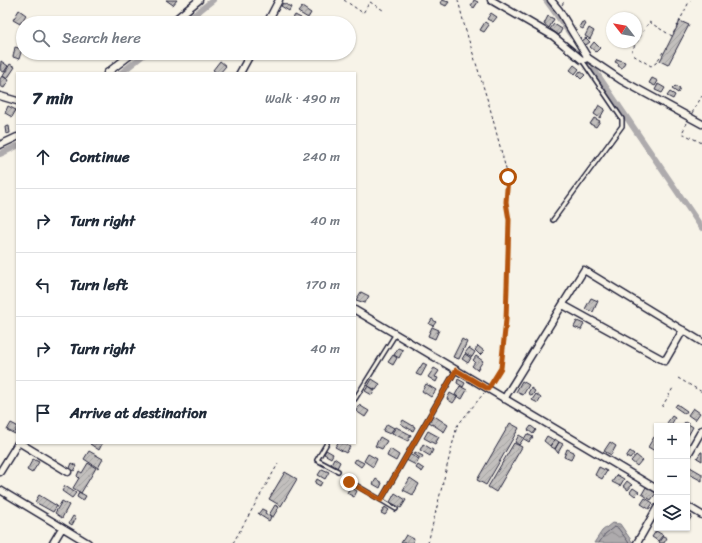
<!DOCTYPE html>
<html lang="en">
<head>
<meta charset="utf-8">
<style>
	body { margin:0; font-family:Sriracha,sans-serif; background:#f2f2f3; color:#1f2937 }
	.controls { position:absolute; right:12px; bottom:12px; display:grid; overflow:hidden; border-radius:0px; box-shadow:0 1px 3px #0004 }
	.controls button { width:36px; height:36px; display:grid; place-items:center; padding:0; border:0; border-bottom:1px solid #e0e1e3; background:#fff; color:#1f2937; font:20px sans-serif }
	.compass { position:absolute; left:606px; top:12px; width:36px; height:36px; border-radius:50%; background:#fff; box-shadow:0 1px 3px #0004; rotate:301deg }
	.stop { position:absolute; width:12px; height:12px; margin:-9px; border:3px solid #b45309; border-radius:50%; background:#fff }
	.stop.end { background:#b45309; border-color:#fff; box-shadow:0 1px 4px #0008 }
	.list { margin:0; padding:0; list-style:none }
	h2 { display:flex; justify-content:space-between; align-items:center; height:52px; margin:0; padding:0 16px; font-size:17px }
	h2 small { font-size:13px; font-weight:400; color:#747a83 }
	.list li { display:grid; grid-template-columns:26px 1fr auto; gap:12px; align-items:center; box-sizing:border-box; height:64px; padding:0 16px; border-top:1px solid #e0e1e3 }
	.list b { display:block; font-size:15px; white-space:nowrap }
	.list em { font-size:13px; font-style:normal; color:#747a83 }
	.icon { flex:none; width:22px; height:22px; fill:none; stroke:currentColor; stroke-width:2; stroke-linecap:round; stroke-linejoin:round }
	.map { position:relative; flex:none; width:702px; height:543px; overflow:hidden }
	.search { position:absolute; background:#fff; box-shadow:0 1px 3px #0004; left:16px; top:16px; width:340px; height:44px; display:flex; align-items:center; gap:10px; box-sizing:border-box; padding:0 14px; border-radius:22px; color:#747a83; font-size:15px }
	.panel { position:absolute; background:#fff; box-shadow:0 1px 3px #0004; left:16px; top:72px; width:340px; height:372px; border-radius:0px }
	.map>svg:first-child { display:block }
</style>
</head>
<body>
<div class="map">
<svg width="702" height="543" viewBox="0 0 702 543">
	<defs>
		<pattern id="water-waves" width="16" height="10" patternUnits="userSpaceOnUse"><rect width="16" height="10" fill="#aeabad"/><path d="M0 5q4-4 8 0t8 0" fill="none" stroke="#8d8b8e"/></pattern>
		<pattern id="building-hatch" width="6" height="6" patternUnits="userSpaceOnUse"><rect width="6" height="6" fill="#c2bfbd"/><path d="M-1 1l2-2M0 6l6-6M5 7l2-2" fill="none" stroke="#a6a4a3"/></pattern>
	</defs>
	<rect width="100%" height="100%" fill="#f7f3e8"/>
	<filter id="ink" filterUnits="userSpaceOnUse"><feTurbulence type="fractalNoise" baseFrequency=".025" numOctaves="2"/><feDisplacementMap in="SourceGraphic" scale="8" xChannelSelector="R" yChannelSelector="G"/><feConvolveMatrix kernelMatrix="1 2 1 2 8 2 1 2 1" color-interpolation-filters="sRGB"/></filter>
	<g filter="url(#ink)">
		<path fill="url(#water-waves)" stroke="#76747f" d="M612 523 620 524 633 543H594L602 531Z"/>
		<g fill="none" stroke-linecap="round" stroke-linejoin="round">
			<path stroke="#5a5969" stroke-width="1" d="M599 543 605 534 614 527 618 528 629 543"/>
			<path stroke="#aeabad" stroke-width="6" d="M546 0 571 35
				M184 23 213 0
				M593 68 702 228
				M121 73 146 53
				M0 154 17 146"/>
		</g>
		<path fill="url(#building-hatch)" stroke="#22223b" d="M166 0H177L173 5Z
			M442 0 449 2 446 6 440 3Z
			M474 0 478 2 474 8 471 6Z
			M283 3 291 7 289 11 281 6Z
			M302 7 311 13 308 18 298 12Z
			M19 10 26 15 20 24 13 20Z
			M491 13 497 17 493 22 487 19Z
			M295 15 301 18 298 23 292 20Z
			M548 16 554 19 549 28 544 24Z
			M271 18H274L280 22 279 23H271L269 22Z
			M680 21 689 25 668 65 660 61Z
			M485 22 489 25 484 32 480 30Z
			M582 22 586 24 583 29 579 27Z
			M554 24 562 29 559 35 550 29Z
			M589 28 594 31 590 39 585 36Z
			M586 38 590 42 586 45 582 41Z
			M594 42 600 48 596 52 590 47Z
			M15 47 22 49 19 59 13 57Z
			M617 59 625 62 622 68 618 66 619 64 615 62Z
			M1 61 8 66 4 72 0 70Z
			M220 61 226 66 220 73H217L213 70Z
			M10 64 15 67 7 79 3 76Z
			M574 65 579 69 575 74 570 70Z
			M580 71 585 75 581 79 577 75Z
			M2 76 9 80 4 88 0 86V79Z
			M652 78 658 81 655 86 649 83Z
			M658 84 665 88 662 93 655 90Z
			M675 86 680 89 678 93 672 89Z
			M670 92 675 95 673 99 667 96Z
			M599 105 605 109 600 118 594 114Z
			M8 106 16 110 12 117 5 113Z
			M594 118 600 121 596 127 590 124Z
			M9 126 10 133 6 134 5 127Z
			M361 292 369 296 365 303 356 300Z
			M591 298 598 301 593 312 585 309Z
			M432 319 436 322 433 326 429 324Z
			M577 321 584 324 581 330 574 327Z
			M432 327 439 330 435 339 428 336Z
			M462 339 467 342 459 359 453 357Z
			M478 346 484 351 480 355 475 350Z
			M398 348 403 350 399 358 394 355Z
			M469 348 475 352 472 357 465 353Z
			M465 354 471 358 468 363 462 359Z
			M393 355 397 358 393 365 388 362Z
			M476 356 483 361 477 370 472 366 475 362 473 360Z
			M423 363 427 365 421 376 416 374Z
			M434 368 439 371 435 377 438 378 436 382 428 377Z
			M372 379 380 384 376 390 368 386Z
			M458 379 465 383 463 387 457 383Z
			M522 381 529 385 523 395 516 392Z
			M426 384 436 390 431 397 422 391Z
			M368 386 375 390 372 395 365 391Z
			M460 386 467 390 462 399 455 395Z
			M531 388 535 391 532 396 528 393Z
			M450 393 457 397 453 403 447 399Z
			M536 394 541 398 538 403 532 400Z
			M677 404 687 411 685 414 675 407Z
			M359 405 369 411 365 417 356 411Z
			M693 408 700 413 695 420 688 415Z
			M433 415 448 425 444 432 429 422Z
			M672 416 675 418 671 425 667 423Z
			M403 420 415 427 413 431 401 424Z
			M685 422 693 427 688 436 687 426H682Z
			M11 423 17 426 15 434 7 430Z
			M510 423 519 428 486 485 477 480Z
			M387 424 394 428 390 434 383 431Z
			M531 426 536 430 533 434 528 430Z
			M396 427 411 435 408 441 392 433Z
			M428 431 439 437 435 444 424 438Z
			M527 434 533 437 529 442 524 439Z
			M519 435 524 438 519 445 515 442Z
			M547 436 554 440 550 446 544 441Z
			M380 437 387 441 382 449 375 446Z
			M654 437 657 438V449L655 451 648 447Z
			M555 439 559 442 555 449 550 446Z
			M559 442 563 444 558 453 555 449Z
			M610 442 616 446 611 455 604 451Z
			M91 443H101L102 444 99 450 90 444Z
			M338 443H343L350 447 346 453 335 447Z
			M514 443 522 447 496 492 488 487Z
			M423 444 433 450 430 456 420 450Z
			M390 449 399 455 396 461 387 456Z
			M567 449 574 452 571 460 564 457Z
			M326 450 333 454 331 458 324 454Z
			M89 451 103 459 98 468 84 459Z
			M630 451 634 454 630 459 626 457Z
			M415 452 423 456 421 459 414 454Z
			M701 452H702V461L697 458Z
			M368 454 377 459 373 467 364 461Z
			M409 454 419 459 416 465 406 460Z
			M636 455 642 460 637 466 631 461Z
			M334 458 340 462 337 468 331 464Z
			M33 459 39 462 32 473 27 470Z
			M356 459 364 463 361 467 354 462Z
			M72 463 77 466 74 471 70 468Z
			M88 463 96 468 81 493 73 488 79 478 77 476 79 471 82 473Z
			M418 465 424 469 422 472 416 468Z
			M599 467 607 471 602 479 595 475Z
			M690 467 702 474V481L687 473Z
			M322 469 329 472 325 479 318 475Z
			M285 472 297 479 281 506 269 499Z
			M617 475 624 479 620 486 612 482Z
			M410 478 419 484 413 495 403 490Z
			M317 479 322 482 320 486 315 483Z
			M376 479 382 483 380 488 373 484Z
			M627 481 632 485 628 490 623 486Z
			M65 486 76 493 72 498 62 491Z
			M350 487 357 491 354 497 347 493Z
			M646 487 656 493 651 500 642 494Z
			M633 488 639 492 635 496 630 492Z
			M79 492 86 496 83 501 77 497Z
			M395 493 406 500 401 508 390 502Z
			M39 495 57 506 53 512 35 502Z
			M645 498 653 503 649 509 641 504Z
			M62 501 69 505 62 518 55 513Z
			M275 505 279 507 273 517 269 515Z
			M385 507 389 510 385 515 381 513Z
			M262 509 266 511 265 513 271 517 269 521 258 514Z
			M687 513 692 516 687 524Z
			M73 516 76 518 72 525 69 523Z
			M656 531 663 535 658 541 652 537Z
			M406 535 414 539 412 543H401Z
			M663 536 667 538 664 543H660L659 542Z"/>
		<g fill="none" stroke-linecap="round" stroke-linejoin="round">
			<defs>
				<path id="lane" d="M553 220 622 126V119L582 60
					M355 399 395 335
					M327 443 317 460 338 471
					M349 481 396 509
					M381 500 456 370"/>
				<path id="street" d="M491 0 553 36 582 60 588 58
					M551 0 559 10 588 58 621 80 702 124
					M171 23 199 0
					M267 23 279 0
					M107 73 133 53
					M240 73 251 53
					M0 96 17 101
					M0 145 17 137
					M563 305 665 361 683 330
					M355 310 657 489
					M504 399 584 270 702 342
					M20 443 68 472
					M687 456 702 430
					M0 472 18 443
					M0 490 88 543
					M687 506 702 515
					M53 543 62 528
					M637 543 657 508"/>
			</defs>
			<use href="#lane" stroke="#22223b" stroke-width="6"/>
			<use href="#street" stroke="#22223b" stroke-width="9"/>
			<path stroke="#22223b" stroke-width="1" stroke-dasharray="3 3" stroke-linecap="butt" d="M344 0 363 13 370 2 383 10
				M458 0 465 28 490 108 508 177 506 203 509 220 506 320 501 368 491 384
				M562 5 565 0
				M663 52 656 63 651 66 633 55 632 50 649 22 672 36 690 0
				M692 113 702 96
				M687 123 682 133 702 143
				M678 378 702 392
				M662 407 673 388
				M233 543 278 464
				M428 543 457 426 484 393"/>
			<use href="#lane" stroke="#f7f3e8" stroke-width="3"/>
			<use href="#street" stroke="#f7f3e8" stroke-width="6"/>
		</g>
	</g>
	<g fill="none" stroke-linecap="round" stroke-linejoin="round" filter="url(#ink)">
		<path stroke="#b45309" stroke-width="5" d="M349 482 381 500 456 370 488 389 501 368 506 320 509 220 506 202 508 177"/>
	</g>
</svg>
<div class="controls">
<button>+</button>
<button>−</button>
<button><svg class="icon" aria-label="layers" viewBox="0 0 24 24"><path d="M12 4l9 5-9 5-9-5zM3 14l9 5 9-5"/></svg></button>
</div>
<svg class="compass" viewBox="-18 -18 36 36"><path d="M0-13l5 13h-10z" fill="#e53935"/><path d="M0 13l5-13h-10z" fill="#747a83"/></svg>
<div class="stop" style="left:508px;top:177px"></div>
<div class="stop end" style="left:349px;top:482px"></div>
<div class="search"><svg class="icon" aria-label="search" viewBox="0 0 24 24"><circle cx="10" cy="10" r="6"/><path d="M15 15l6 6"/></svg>Search here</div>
<section class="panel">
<h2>7 min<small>Walk · 490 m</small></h2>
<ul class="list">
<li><svg class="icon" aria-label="ahead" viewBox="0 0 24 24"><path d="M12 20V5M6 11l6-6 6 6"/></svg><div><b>Continue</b></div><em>240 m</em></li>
<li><svg class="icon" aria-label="right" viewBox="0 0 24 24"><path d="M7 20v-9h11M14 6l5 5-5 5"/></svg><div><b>Turn right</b></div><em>40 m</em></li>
<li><svg class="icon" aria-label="left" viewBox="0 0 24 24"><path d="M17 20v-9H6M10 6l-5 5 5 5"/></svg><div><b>Turn left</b></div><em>170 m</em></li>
<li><svg class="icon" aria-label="right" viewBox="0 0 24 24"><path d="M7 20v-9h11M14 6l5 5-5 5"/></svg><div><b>Turn right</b></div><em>40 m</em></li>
<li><svg class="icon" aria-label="arrive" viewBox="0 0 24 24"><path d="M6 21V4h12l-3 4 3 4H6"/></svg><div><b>Arrive at destination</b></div></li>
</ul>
</section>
</div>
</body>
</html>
